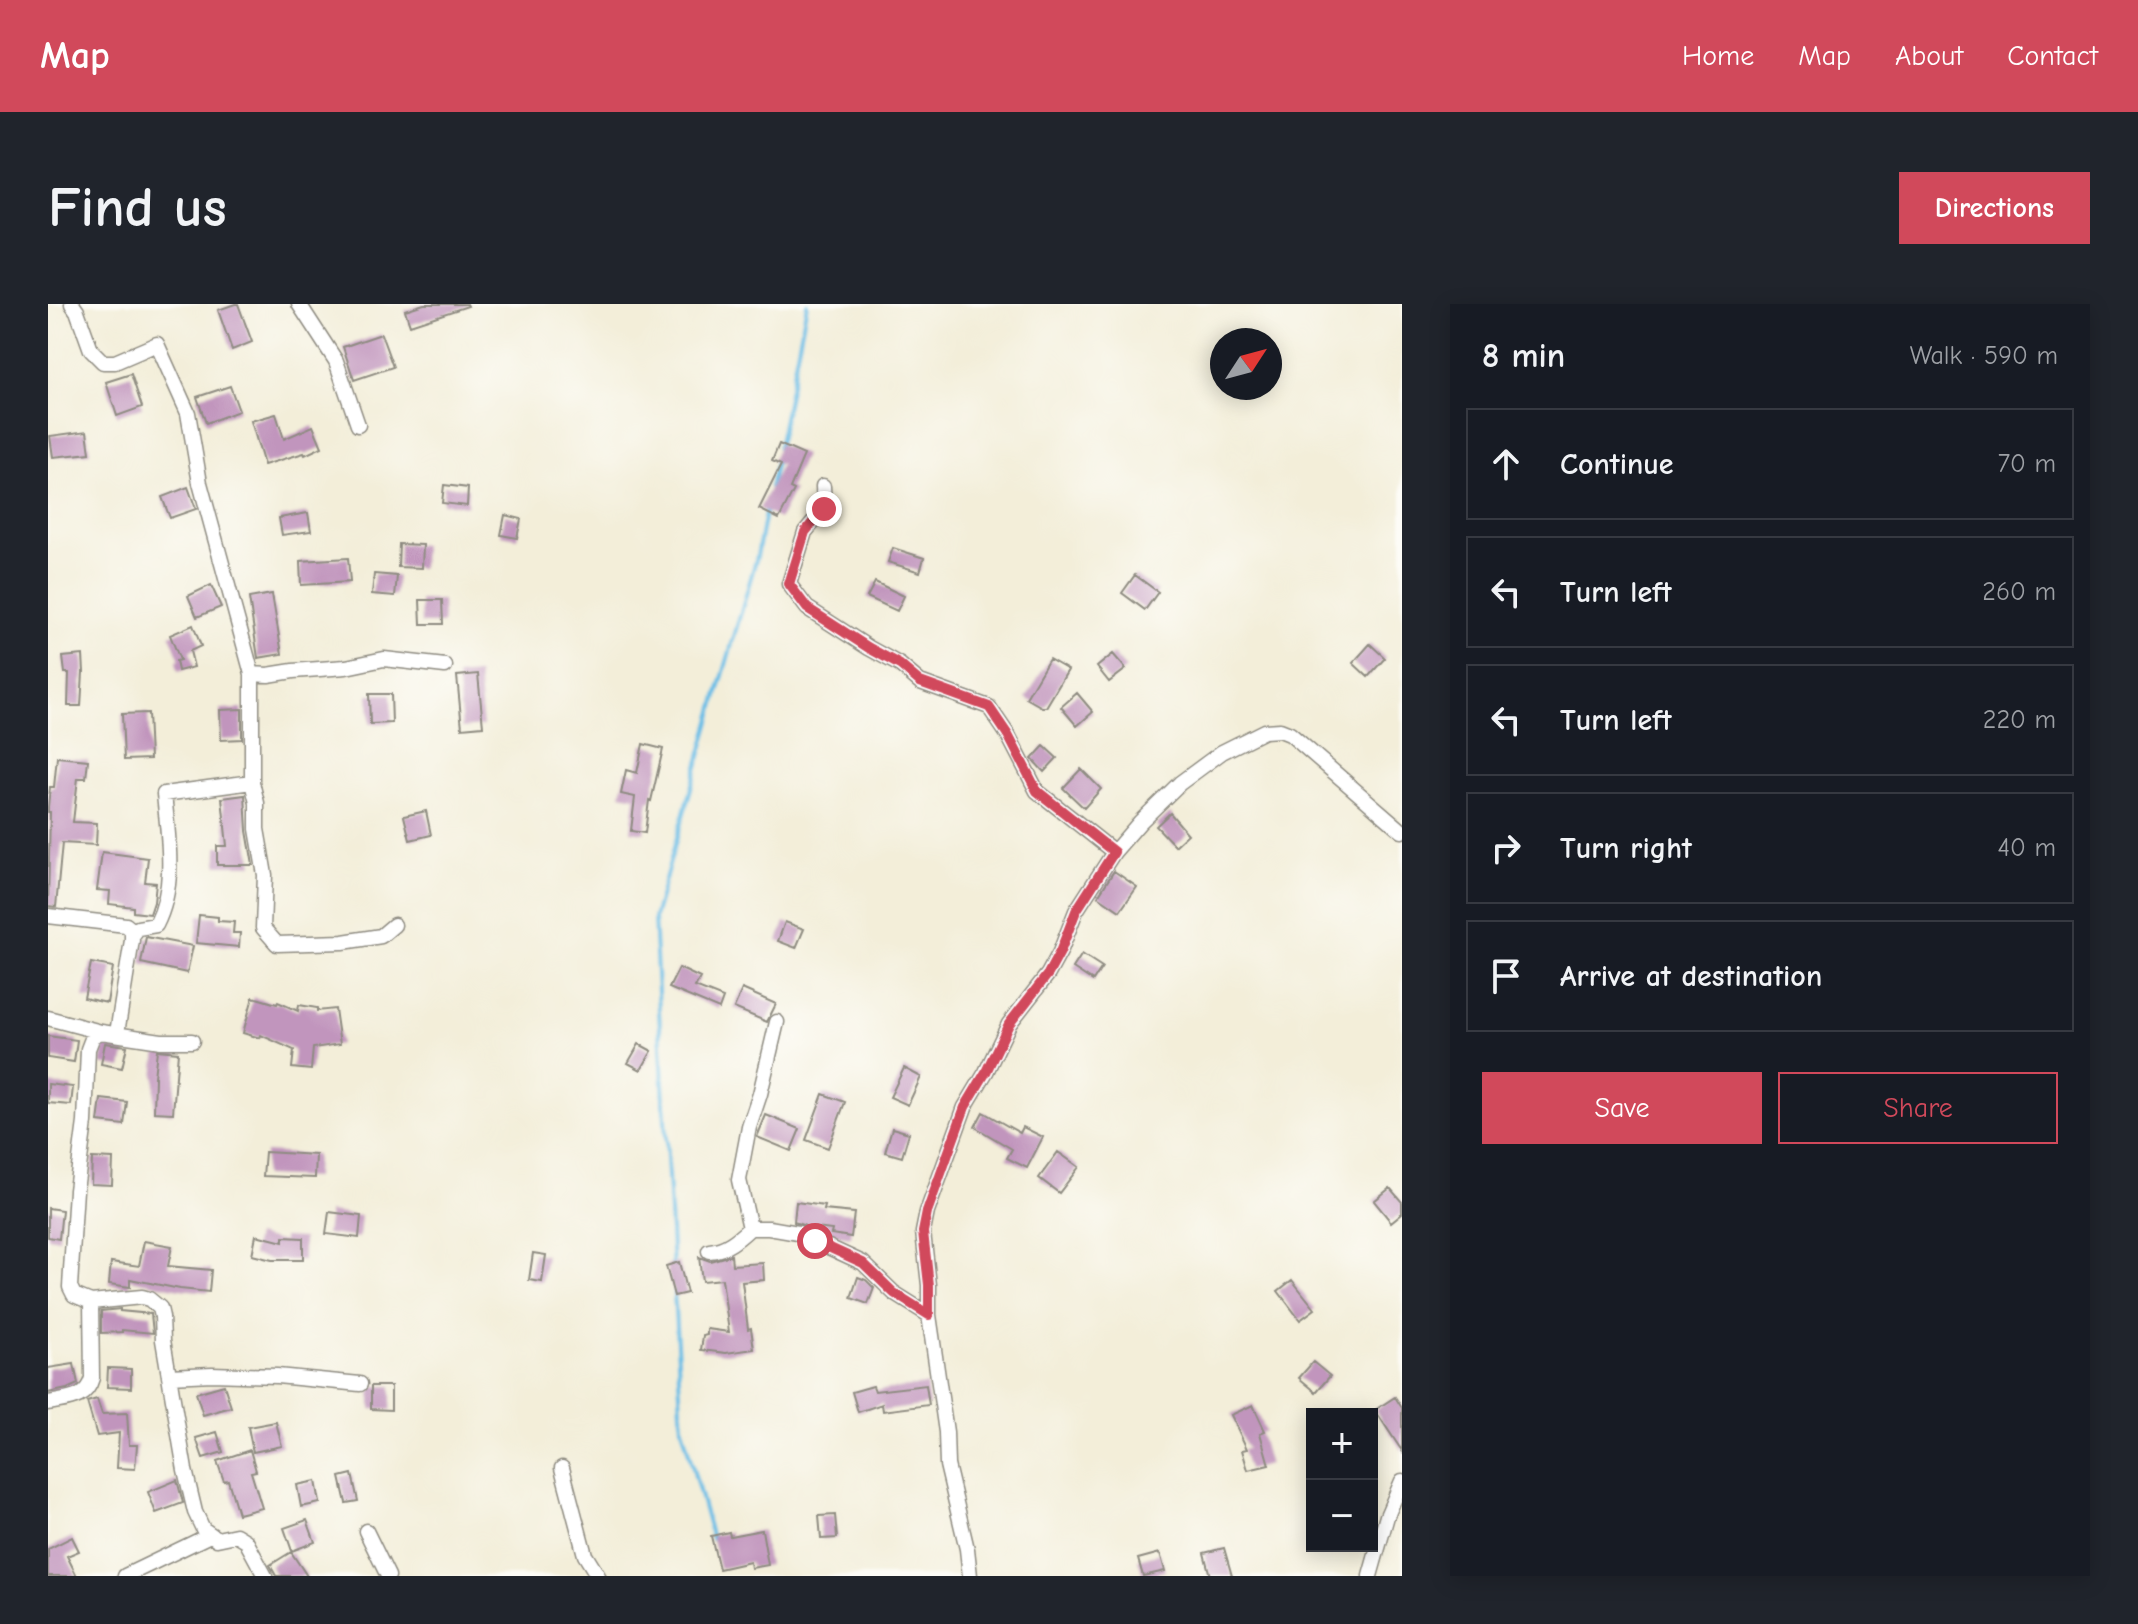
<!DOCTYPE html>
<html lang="en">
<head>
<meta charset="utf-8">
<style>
	body { margin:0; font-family:"Comic Neue",sans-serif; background:#20242c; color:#f1f3f6 }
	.controls { position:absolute; right:24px; bottom:24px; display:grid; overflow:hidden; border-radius:0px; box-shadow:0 4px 20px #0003 }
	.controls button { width:72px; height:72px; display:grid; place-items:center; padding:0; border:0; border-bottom:2px solid #363941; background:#171b24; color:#f1f3f6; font:40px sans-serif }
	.compass { position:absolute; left:1162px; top:24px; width:72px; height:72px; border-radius:50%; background:#171b24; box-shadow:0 4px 20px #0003; rotate:54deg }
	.stop { position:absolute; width:24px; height:24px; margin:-18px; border:6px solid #d1495b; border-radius:50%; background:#fff }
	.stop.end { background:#d1495b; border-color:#fff; box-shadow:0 2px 8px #0008 }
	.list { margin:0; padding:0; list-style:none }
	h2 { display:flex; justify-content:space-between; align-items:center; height:104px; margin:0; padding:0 32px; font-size:34px }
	h2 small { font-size:26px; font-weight:400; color:#9ea1a6 }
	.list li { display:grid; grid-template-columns:52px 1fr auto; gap:24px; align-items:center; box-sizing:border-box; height:112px; margin:0 16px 16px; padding:0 16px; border:2px solid #363941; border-radius:0px }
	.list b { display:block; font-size:30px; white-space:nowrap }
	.list em { font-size:26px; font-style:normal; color:#9ea1a6 }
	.actions { display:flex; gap:16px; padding:24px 32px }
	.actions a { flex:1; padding:18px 0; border:2px solid #d1495b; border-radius:0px; text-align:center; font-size:28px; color:#d1495b }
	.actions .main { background:#d1495b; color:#fff }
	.icon { flex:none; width:44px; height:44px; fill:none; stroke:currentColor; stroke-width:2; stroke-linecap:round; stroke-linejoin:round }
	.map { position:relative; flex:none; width:1354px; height:1272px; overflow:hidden; border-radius:0px }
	header { display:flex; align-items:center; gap:48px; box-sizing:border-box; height:112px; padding:0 40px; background:#d1495b; color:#fff }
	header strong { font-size:38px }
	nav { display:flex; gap:44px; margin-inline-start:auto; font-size:28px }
	.intro { display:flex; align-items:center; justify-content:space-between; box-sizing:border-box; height:192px; padding:0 48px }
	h1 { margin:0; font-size:56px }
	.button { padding:20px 36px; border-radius:0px; background:#d1495b; color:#fff; font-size:28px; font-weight:700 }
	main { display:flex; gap:48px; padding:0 48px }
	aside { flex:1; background:#171b24; border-radius:0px; box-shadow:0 4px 20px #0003 }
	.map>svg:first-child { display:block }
</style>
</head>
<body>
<header>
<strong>Map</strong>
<nav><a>Home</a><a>Map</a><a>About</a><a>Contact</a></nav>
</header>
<div class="intro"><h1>Find us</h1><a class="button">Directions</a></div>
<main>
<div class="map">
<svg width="1354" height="1272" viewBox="0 0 1354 1272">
	<rect width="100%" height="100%" fill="#fdfcf7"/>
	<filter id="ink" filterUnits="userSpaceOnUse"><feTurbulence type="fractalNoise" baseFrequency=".0125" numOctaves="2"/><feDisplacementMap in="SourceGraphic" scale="16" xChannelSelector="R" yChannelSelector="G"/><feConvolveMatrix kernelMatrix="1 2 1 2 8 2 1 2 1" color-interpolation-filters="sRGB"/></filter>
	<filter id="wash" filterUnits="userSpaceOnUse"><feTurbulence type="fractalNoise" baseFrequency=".006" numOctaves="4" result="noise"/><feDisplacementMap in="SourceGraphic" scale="32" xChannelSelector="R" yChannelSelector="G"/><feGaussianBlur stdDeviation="1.8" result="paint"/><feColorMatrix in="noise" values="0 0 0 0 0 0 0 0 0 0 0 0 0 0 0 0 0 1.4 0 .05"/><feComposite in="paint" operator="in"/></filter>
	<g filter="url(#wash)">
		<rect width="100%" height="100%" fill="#f3eed9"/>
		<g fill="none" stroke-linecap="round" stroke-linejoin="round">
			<path stroke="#6abee6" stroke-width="4" d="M730 144 759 0
				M722 183 728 157
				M625 963 606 614 709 252 718 204
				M626 988 634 1124 664 1235"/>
		</g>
		<g id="blocks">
			<path fill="#c195bd" d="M187 0H190L204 38 184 46 170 6Z
				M376 0H419L420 2 362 21 357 6Z
				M333 30 345 63 306 76 295 43Z
				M83 70 94 103 69 112 58 78Z
				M182 82 191 107 158 119 149 93Z
				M228 110 236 135 265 122 274 143 257 151 256 149 216 161 203 117Z
				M39 127 42 149 5 153 2 132Z
				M731 140 756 151 742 184 746 186 731 215 711 205 733 161 724 157Z
				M396 181 420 184 419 202 394 199Z
				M140 183 148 205 122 214 114 193Z
				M260 209 263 227 234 231 231 214Z
				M457 211 473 215 469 234 453 231Z
				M351 240 375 241 374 264 350 263Z
				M845 244 876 254 872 268 840 258Z
				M300 254 302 278 253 281 252 257Z
				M326 270 349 272 347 292 324 290Z
				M1087 271 1110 288 1097 306 1074 289Z
				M827 278 856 292 849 307 819 293Z
				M163 281 173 303 149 313 140 292Z
				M224 290 234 350 210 354 201 294Z
				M372 296H394L395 320H373Z
				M145 321 153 342 142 347 146 363 130 367 128 357 132 356 122 331Z
				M1322 340 1337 354 1320 373 1305 359Z
				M1065 350 1078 365 1061 378 1049 363Z
				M35 351 36 368H35L33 402H20L21 369H17L15 353Z
				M1001 355 1020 366 998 403H994L978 394Z
				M430 370 435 422 414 424 409 372Z
				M1029 389 1045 408 1029 422 1013 403Z
				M321 390H343L344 419 322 420Z
				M194 405V435L173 436 172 406Z
				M100 409 102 455 76 456 74 410Z
				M595 440 615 445 603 497 601 496 597 529 583 527 587 493 573 490 578 466 589 469Z
				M996 442 1009 454 996 468 984 455Z
				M9 453 40 456 38 474H30L25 518 49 519 48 541 14 539 8 603 0 602 2 508H0V503L2 483H6Z
				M1033 465 1053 485 1036 504 1015 484Z
				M197 491 199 527 205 561H169V542H179L174 494Z
				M378 507 383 531 362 536 356 512Z
				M1122 509 1140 530 1127 542 1108 522Z
				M54 548 100 554 97 578 108 579 106 598 102 610 85 608V603L61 600 62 587 49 586Z
				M1066 567 1089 583 1072 607 1050 592Z
				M151 611 170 613V617L186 618 185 629H192L191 643 148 639Z
				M737 618 756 625 748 644 730 637Z
				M98 633 145 642 139 669 93 659Z
				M1034 650 1054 663 1045 677 1025 664Z
				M43 659 65 663 59 699 36 694Z
				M631 664 652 674 647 683 675 694 671 705 621 684Z
				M694 685 728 700 719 718 686 704Z
				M205 693 229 700 230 698 250 707 251 701 269 704V707L287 705 292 740 265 744 263 766 244 764 246 746 213 731 212 734 195 729Z
				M0 732 29 736 26 758 0 754Z
				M57 739 79 742 74 764 53 760Z
				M591 740 604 747 593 766 580 759Z
				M109 746 130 748 125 809 106 808 107 773H106Z
				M856 764 873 773 860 801 842 793Z
				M0 780 25 783 23 801 0 799Z
				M775 790 797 798 780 844 758 836Z
				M53 795 79 798 76 821 50 818Z
				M935 808 972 829 975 823 995 833 979 864 959 854 964 845 927 823Z
				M718 811 752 825 743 847 709 833Z
				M844 824 861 829 854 853 837 848Z
				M217 848 268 851 267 874 215 872Z
				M1010 848 1031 863 1011 889 991 874Z
				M44 854 65 855 64 881 43 880Z
				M1342 884 1354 898V909L1343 918 1326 897Z
				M748 898 777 902 776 906 806 909 803 933 783 930 784 926 760 923 746 918Z
				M0 904 14 906 11 935 0 933Z
				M281 908 313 912 311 934 278 930Z
				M208 931 235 938V933L255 934V956H224L204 951Z
				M96 937 124 942 120 962 163 966 161 988 132 985 82 975V983L61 980 63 958 91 962Z
				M485 949 498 951 494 978 481 976Z
				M683 951 684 961 715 959 716 976 694 978 700 1025 703 1024 706 1045 678 1049 653 1046 655 1032 659 1031V1025L681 1028 674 975 654 977 651 953 662 957Z
				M631 958 639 989 626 992 618 962Z
				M810 973 818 976 826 984 820 1000 803 994Z
				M1244 976 1267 1005 1252 1016 1230 987Z
				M72 1005V1007L103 1010 105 1029 74 1026V1028L53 1029V1007Z
				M1265 1058 1282 1072 1268 1088 1251 1074Z
				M26 1060 30 1080 19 1085 0 1089V1064Z
				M60 1064 83 1065V1084L59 1083Z
				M176 1081 183 1103 155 1111 148 1089Z
				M878 1081 881 1101 835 1107 834 1100 810 1108 804 1088 825 1082 827 1087Z
				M323 1082H343V1106L323 1105Z
				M1347 1093 1354 1104V1147L1327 1106Z
				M49 1095 54 1110 79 1109 81 1141H89L87 1165 69 1164 71 1129 49 1132 39 1098Z
				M1205 1101 1217 1127 1212 1129 1221 1161 1200 1166 1194 1146 1199 1145 1183 1111Z
				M228 1118 234 1142 205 1148 200 1123Z
				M169 1128 175 1148 155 1154 148 1134Z
				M202 1146 208 1167 203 1168 214 1204 190 1210 180 1176 176 1177 169 1157Z
				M304 1170 310 1197 298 1199 292 1173Z
				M129 1176 135 1199 108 1209 100 1188Z
				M268 1177 272 1199 253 1203 249 1181Z
				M787 1211 789 1234 773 1235 771 1212Z
				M259 1216 267 1238 244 1247 236 1224Z
				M714 1226 720 1261 703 1264 702 1258 671 1265 663 1232 681 1228 682 1232Z
				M24 1233 31 1247 19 1252 29 1272H0V1245Z
				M1176 1244 1184 1272H1162L1156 1249Z
				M243 1248 259 1272H228L227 1270 222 1261Z
				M1112 1249 1117 1267 1095 1272 1090 1255Z"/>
		</g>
	</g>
	<g filter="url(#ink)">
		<use href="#blocks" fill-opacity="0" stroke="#8f8c82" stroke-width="2"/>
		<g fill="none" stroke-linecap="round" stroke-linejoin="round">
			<defs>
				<path id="street" d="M24 0 29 7 43 46 55 58H67L109 40 140 109 152 179 204 370V478L209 499V525L217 571 215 624 229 640 295 638 333 632 346 621
					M251 0 288 57 310 121
					M775 182 776 205 757 228 741 280 759 304 821 344 852 361 872 378 941 403 960 431 989 487 1066 548
					M204 370 220 371 245 367 298 363 336 355 397 362
					M0 612 78 621 84 626V636L69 729
					M84 632 90 624 108 621C129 580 120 533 116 490L204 478
					M0 714 53 728
					M144 737H113L53 728 45 732 40 745 37 818 28 886 22 983 26 991 43 998 94 993 101 995 112 1004 114 1013 115 1036 137 1166 147 1208 155 1225 169 1235 188 1231 198 1237 217 1272
					M702 924 691 876 701 823 712 790 729 718
					M661 947C678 946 690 935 702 924H721L750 929 815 959 846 989 881 1011
					M121 1072 164 1070 229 1072 312 1080
					M0 1099C20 1095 38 1096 44 1074L43 998
					M514 1164 537 1251 550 1272
					M318 1227 340 1272
					M77 1272 162 1231
					M922 1272 919 1245 899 1161 898 1128 881 1011V981L875 928 879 908 917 803 938 768 961 720 1000 670 1012 648 1028 607 1066 548 1092 518 1132 479 1174 448 1216 427 1232 426 1242 430 1354 527
					M1322 1272 1339 1212 1354 1177"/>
			</defs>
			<use href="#street" stroke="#8f8c82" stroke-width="17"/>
			<use href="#street" stroke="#fff" stroke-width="14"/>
		</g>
	</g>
	<g fill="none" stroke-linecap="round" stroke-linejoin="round" filter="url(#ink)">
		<path stroke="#d1495b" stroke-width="10" d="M767 937 815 959 846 989 881 1011V981L875 928 879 908 917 803 938 768 961 720 1000 670 1012 648 1028 607 1066 548 989 487 960 431 941 403 872 378 852 361 821 344 759 304 741 280 757 228 776 205"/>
	</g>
</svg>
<div class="controls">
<button>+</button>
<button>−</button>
</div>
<svg class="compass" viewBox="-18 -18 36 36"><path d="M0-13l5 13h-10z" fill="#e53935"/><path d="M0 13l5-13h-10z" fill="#9ea1a6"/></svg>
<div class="stop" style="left:767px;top:937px"></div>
<div class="stop end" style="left:776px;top:205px"></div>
</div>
<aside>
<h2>8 min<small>Walk · 590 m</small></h2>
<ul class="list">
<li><svg class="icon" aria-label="ahead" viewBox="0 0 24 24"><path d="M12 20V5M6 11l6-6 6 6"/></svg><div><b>Continue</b></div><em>70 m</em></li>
<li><svg class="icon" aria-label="left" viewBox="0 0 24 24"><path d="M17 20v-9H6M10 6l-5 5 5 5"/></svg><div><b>Turn left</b></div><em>260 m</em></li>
<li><svg class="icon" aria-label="left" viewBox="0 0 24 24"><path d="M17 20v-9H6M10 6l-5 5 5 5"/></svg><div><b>Turn left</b></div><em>220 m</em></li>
<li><svg class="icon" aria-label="right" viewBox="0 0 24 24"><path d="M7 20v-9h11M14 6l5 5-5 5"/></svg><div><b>Turn right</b></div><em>40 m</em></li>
<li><svg class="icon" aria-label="arrive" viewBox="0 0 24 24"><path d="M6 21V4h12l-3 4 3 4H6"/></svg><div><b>Arrive at destination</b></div></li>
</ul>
<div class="actions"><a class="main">Save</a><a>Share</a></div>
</aside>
</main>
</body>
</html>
